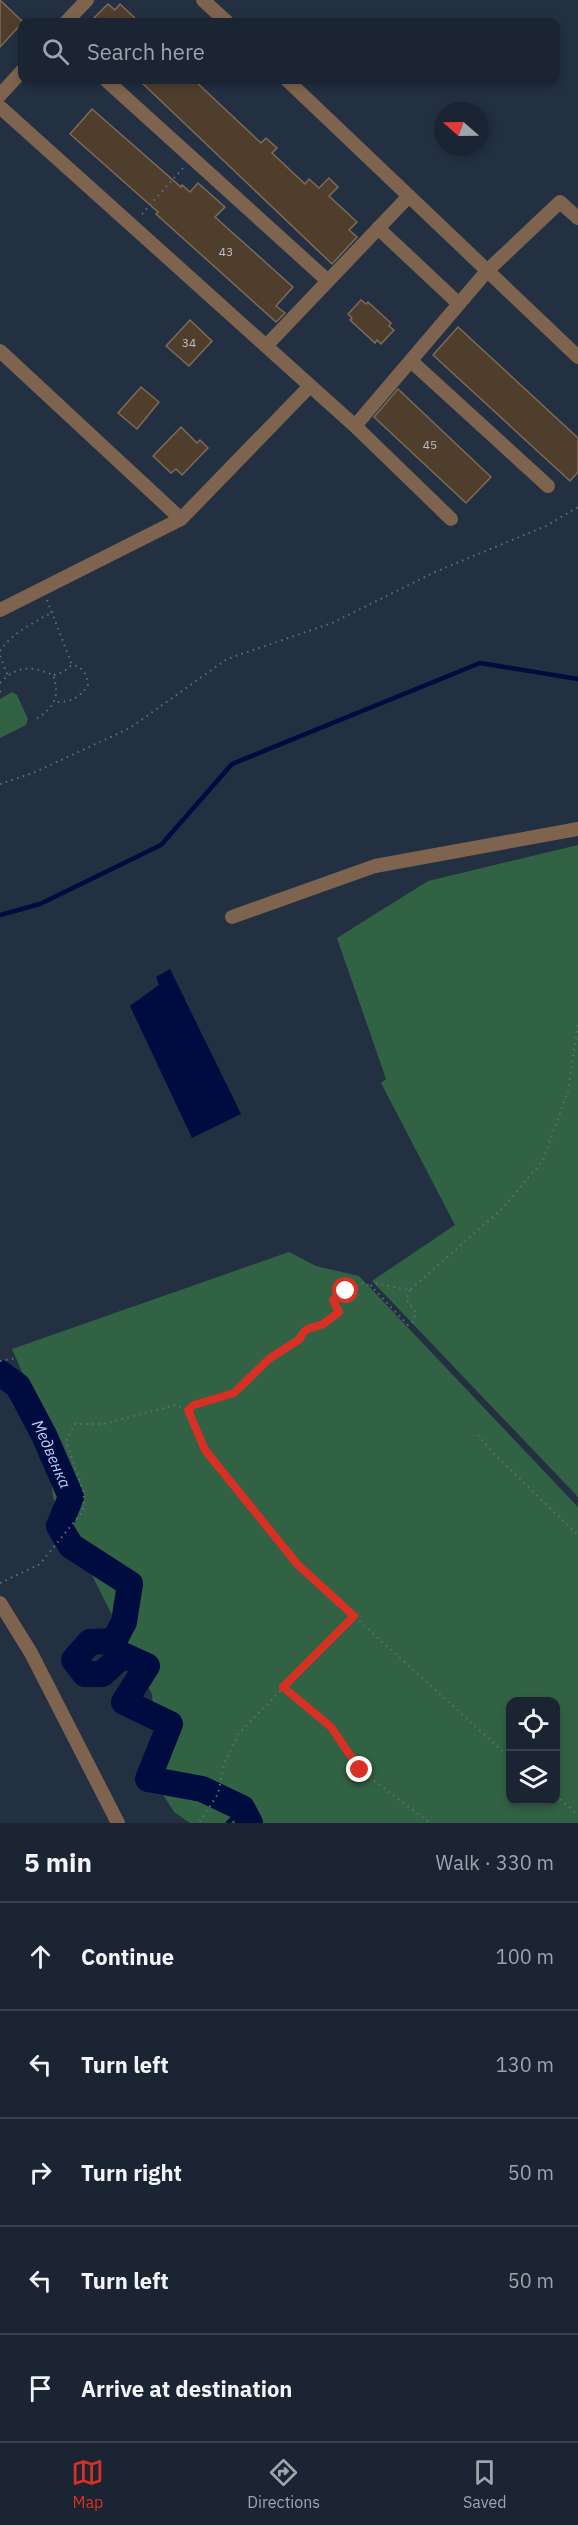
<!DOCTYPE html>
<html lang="en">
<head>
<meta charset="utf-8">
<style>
	body { margin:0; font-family:"IBM Plex Sans",sans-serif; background:#232c3a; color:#f1f3f6 }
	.controls { position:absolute; right:18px; bottom:18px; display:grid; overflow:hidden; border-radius:12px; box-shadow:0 3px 9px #0003 }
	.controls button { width:54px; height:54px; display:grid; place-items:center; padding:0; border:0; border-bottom:2px solid #38414d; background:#1a2432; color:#f1f3f6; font:30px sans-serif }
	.compass { position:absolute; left:434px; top:102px; width:54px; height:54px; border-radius:50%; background:#1a2432; box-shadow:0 3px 9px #0003; rotate:290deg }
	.stop { position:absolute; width:18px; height:18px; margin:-14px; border:4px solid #d93025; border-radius:50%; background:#fff }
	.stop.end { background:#d93025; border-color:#fff; box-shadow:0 2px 6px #0008 }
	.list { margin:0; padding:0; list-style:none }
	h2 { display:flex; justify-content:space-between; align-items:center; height:78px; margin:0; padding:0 24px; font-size:26px }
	h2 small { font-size:20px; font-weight:400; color:#9fa4ac }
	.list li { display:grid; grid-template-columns:39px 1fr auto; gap:18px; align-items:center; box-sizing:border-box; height:108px; padding:0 24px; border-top:2px solid #38414d }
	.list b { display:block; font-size:22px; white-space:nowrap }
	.list em { font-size:20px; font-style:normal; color:#9fa4ac }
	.icon { flex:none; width:33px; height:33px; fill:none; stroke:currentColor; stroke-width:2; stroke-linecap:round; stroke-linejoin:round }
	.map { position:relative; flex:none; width:578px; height:1823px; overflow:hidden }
	.search { position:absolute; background:#1a2432; box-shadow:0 3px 9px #0003; left:18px; right:18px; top:18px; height:66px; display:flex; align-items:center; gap:15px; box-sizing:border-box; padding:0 21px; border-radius:12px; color:#9fa4ac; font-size:22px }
	.sheet { height:618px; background:#1a2432 }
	nav { display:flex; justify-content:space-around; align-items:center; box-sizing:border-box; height:84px; border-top:2px solid #38414d; background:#1a2432; font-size:16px; color:#9fa4ac }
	nav a { display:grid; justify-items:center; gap:3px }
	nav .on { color:#d93025 }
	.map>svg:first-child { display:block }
</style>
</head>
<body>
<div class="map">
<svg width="578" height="1823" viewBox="0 0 578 1823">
	<rect width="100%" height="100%" fill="#223042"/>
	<path fill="#326244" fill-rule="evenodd" d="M12 692 17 695 28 719 26 725 0 738V699Z
		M578 845V1497L372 1281 455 1225 381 1083 386 1079 337 938 428 881Z
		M289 1252 316 1266 359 1276 578 1507V1823H190L174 1812 158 1787 152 1694 53 1498 48 1448 53 1443 12 1349ZM510 1702H556V1800H510Z"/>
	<path fill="#000b40" d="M170 969 241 1114 192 1138 130 1006 159 985 156 977Z"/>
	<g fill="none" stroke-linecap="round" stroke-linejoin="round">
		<path stroke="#000b40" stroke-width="4.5" d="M0 915 40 904 161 845 232 764 480 663 578 679
			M228 1823 242 1808"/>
		<path stroke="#000b40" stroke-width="26" id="s1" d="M0 1373 18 1386 44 1435 71 1497 59 1526 71 1546 130 1584 124 1622 114 1641 90 1642 74 1660 85 1674H102L123 1655 147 1666 124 1702 170 1724 148 1779 202 1789 242 1808 250 1823"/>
	</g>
	<path fill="#503e2d" stroke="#7f6a59" stroke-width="1.5" d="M0 0 23 22 0 47Z
		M108 4 115 10 120 4 139 22H90Z
		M139 80H194L261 143 266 138 277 148 272 153 305 184 309 179 319 188 329 178 338 187 329 196 357 222 349 230 357 237 332 264Z
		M92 109 181 187 182 185 190 192 198 183 225 207 215 217 293 287 276 306 285 313 276 322 156 214 158 212 70 134Z
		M361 300 366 304 368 302 391 323 389 326 394 330 381 344 377 340 375 343 350 320 352 318 348 314Z
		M190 320 212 341 189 366 166 346Z
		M458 327 578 438V472L570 481 433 355Z
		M141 387 159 402 137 429 118 413Z
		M398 389 491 477 466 503 374 417Z
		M181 427 197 443 200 440 208 448 182 475 176 469 171 473 153 456Z"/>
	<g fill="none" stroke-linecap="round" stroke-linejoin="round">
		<path stroke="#616e7e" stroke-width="2" stroke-dasharray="1.5 4.5" stroke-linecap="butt" d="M142 214 184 167
			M47 600 72 665
			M0 651C13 632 33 623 53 612
			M0 656 8 676
			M54 675 63 672 72 665C84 667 87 675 88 686 78 698 72 702 56 702
			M0 683C17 665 32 666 53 675 61 698 53 709 34 720
			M0 691 2 694
			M0 784 33 773 130 728 227 659 332 623 435 572 546 526 578 507
			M410 1290 406 1299 416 1313 412 1323 408 1325 371 1286 374 1283 410 1290 503 1208 543 1160 568 1091 578 1024
			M0 1361 16 1358
			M188 1410 205 1450 298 1565 354 1616 239 1733 224 1764 218 1794 199 1823
			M478 1435 494 1454 578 1535
			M0 1583 40 1564 83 1511 84 1493 66 1441 75 1424H103L176 1405 188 1410 194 1405 234 1393 270 1358 299 1339C306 1324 313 1329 323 1324 328 1321 334 1316 339 1312L333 1300 362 1283 371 1286
			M355 1617 510 1758
			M283 1687 331 1727 360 1770 430 1823
			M556 1795 578 1815"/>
		<path stroke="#7e644e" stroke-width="14" d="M203 0 227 22
			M66 22 87 0
			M106 80 328 281
			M287 80 578 357
			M0 95 22 71
			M0 107 355 426 487 271 560 202 578 218
			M378 228 459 304
			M266 346 409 196
			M0 351 181 519
			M411 361 548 486
			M355 426 451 519
			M0 610 181 519 310 386
			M232 917 375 866 578 829
			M0 1603 31 1653 118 1823"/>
	</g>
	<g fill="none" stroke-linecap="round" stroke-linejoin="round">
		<path stroke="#d93025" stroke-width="8" d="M346 1291 333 1300 339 1312C334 1316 328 1321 323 1324 314 1329 306 1324 300 1339L270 1358 234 1393 194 1405 188 1410 205 1450 298 1565 354 1616 283 1687 331 1727 360 1770"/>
	</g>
	<g text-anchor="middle" stroke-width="4.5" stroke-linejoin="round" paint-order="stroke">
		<g font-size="12" fill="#bec0c5">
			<text x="226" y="256">43</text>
			<text x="189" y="347">34</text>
			<text x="430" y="449">45</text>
		</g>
		<g font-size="16" font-style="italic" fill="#b7ccee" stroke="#121820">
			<text dy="6" stroke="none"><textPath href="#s1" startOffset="98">Медвенка</textPath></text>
		</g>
	</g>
</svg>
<div class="controls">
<button><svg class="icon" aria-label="locate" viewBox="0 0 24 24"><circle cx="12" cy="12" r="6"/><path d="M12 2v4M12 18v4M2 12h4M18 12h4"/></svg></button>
<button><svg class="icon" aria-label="layers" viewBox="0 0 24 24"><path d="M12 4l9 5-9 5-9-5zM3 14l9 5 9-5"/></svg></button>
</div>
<svg class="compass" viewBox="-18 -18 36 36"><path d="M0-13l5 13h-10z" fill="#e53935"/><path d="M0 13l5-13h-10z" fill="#9fa4ac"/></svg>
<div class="stop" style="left:346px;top:1291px"></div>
<div class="stop end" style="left:360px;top:1770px"></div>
<div class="search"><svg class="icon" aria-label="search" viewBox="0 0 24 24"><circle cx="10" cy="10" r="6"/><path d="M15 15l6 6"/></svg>Search here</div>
</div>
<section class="sheet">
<h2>5 min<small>Walk · 330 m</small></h2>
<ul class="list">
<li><svg class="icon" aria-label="ahead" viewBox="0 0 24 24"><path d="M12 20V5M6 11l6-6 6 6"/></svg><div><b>Continue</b></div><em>100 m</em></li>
<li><svg class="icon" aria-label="left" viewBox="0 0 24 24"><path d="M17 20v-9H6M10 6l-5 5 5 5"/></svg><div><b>Turn left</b></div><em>130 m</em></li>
<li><svg class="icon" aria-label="right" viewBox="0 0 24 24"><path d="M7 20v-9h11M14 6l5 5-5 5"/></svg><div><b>Turn right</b></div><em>50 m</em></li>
<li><svg class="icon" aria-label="left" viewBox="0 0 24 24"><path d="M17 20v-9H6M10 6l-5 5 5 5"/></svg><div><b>Turn left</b></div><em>50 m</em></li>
<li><svg class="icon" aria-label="arrive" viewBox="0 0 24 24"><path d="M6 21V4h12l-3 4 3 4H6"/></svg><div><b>Arrive at destination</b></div></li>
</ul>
</section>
<nav>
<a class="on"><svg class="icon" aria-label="map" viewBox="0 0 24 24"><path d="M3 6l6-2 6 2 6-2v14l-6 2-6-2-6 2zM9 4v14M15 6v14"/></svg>Map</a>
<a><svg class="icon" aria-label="directions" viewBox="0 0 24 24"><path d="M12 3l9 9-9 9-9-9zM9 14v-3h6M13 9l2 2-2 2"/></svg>Directions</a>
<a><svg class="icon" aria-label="saved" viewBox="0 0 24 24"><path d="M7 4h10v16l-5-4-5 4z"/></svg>Saved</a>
</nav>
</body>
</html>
